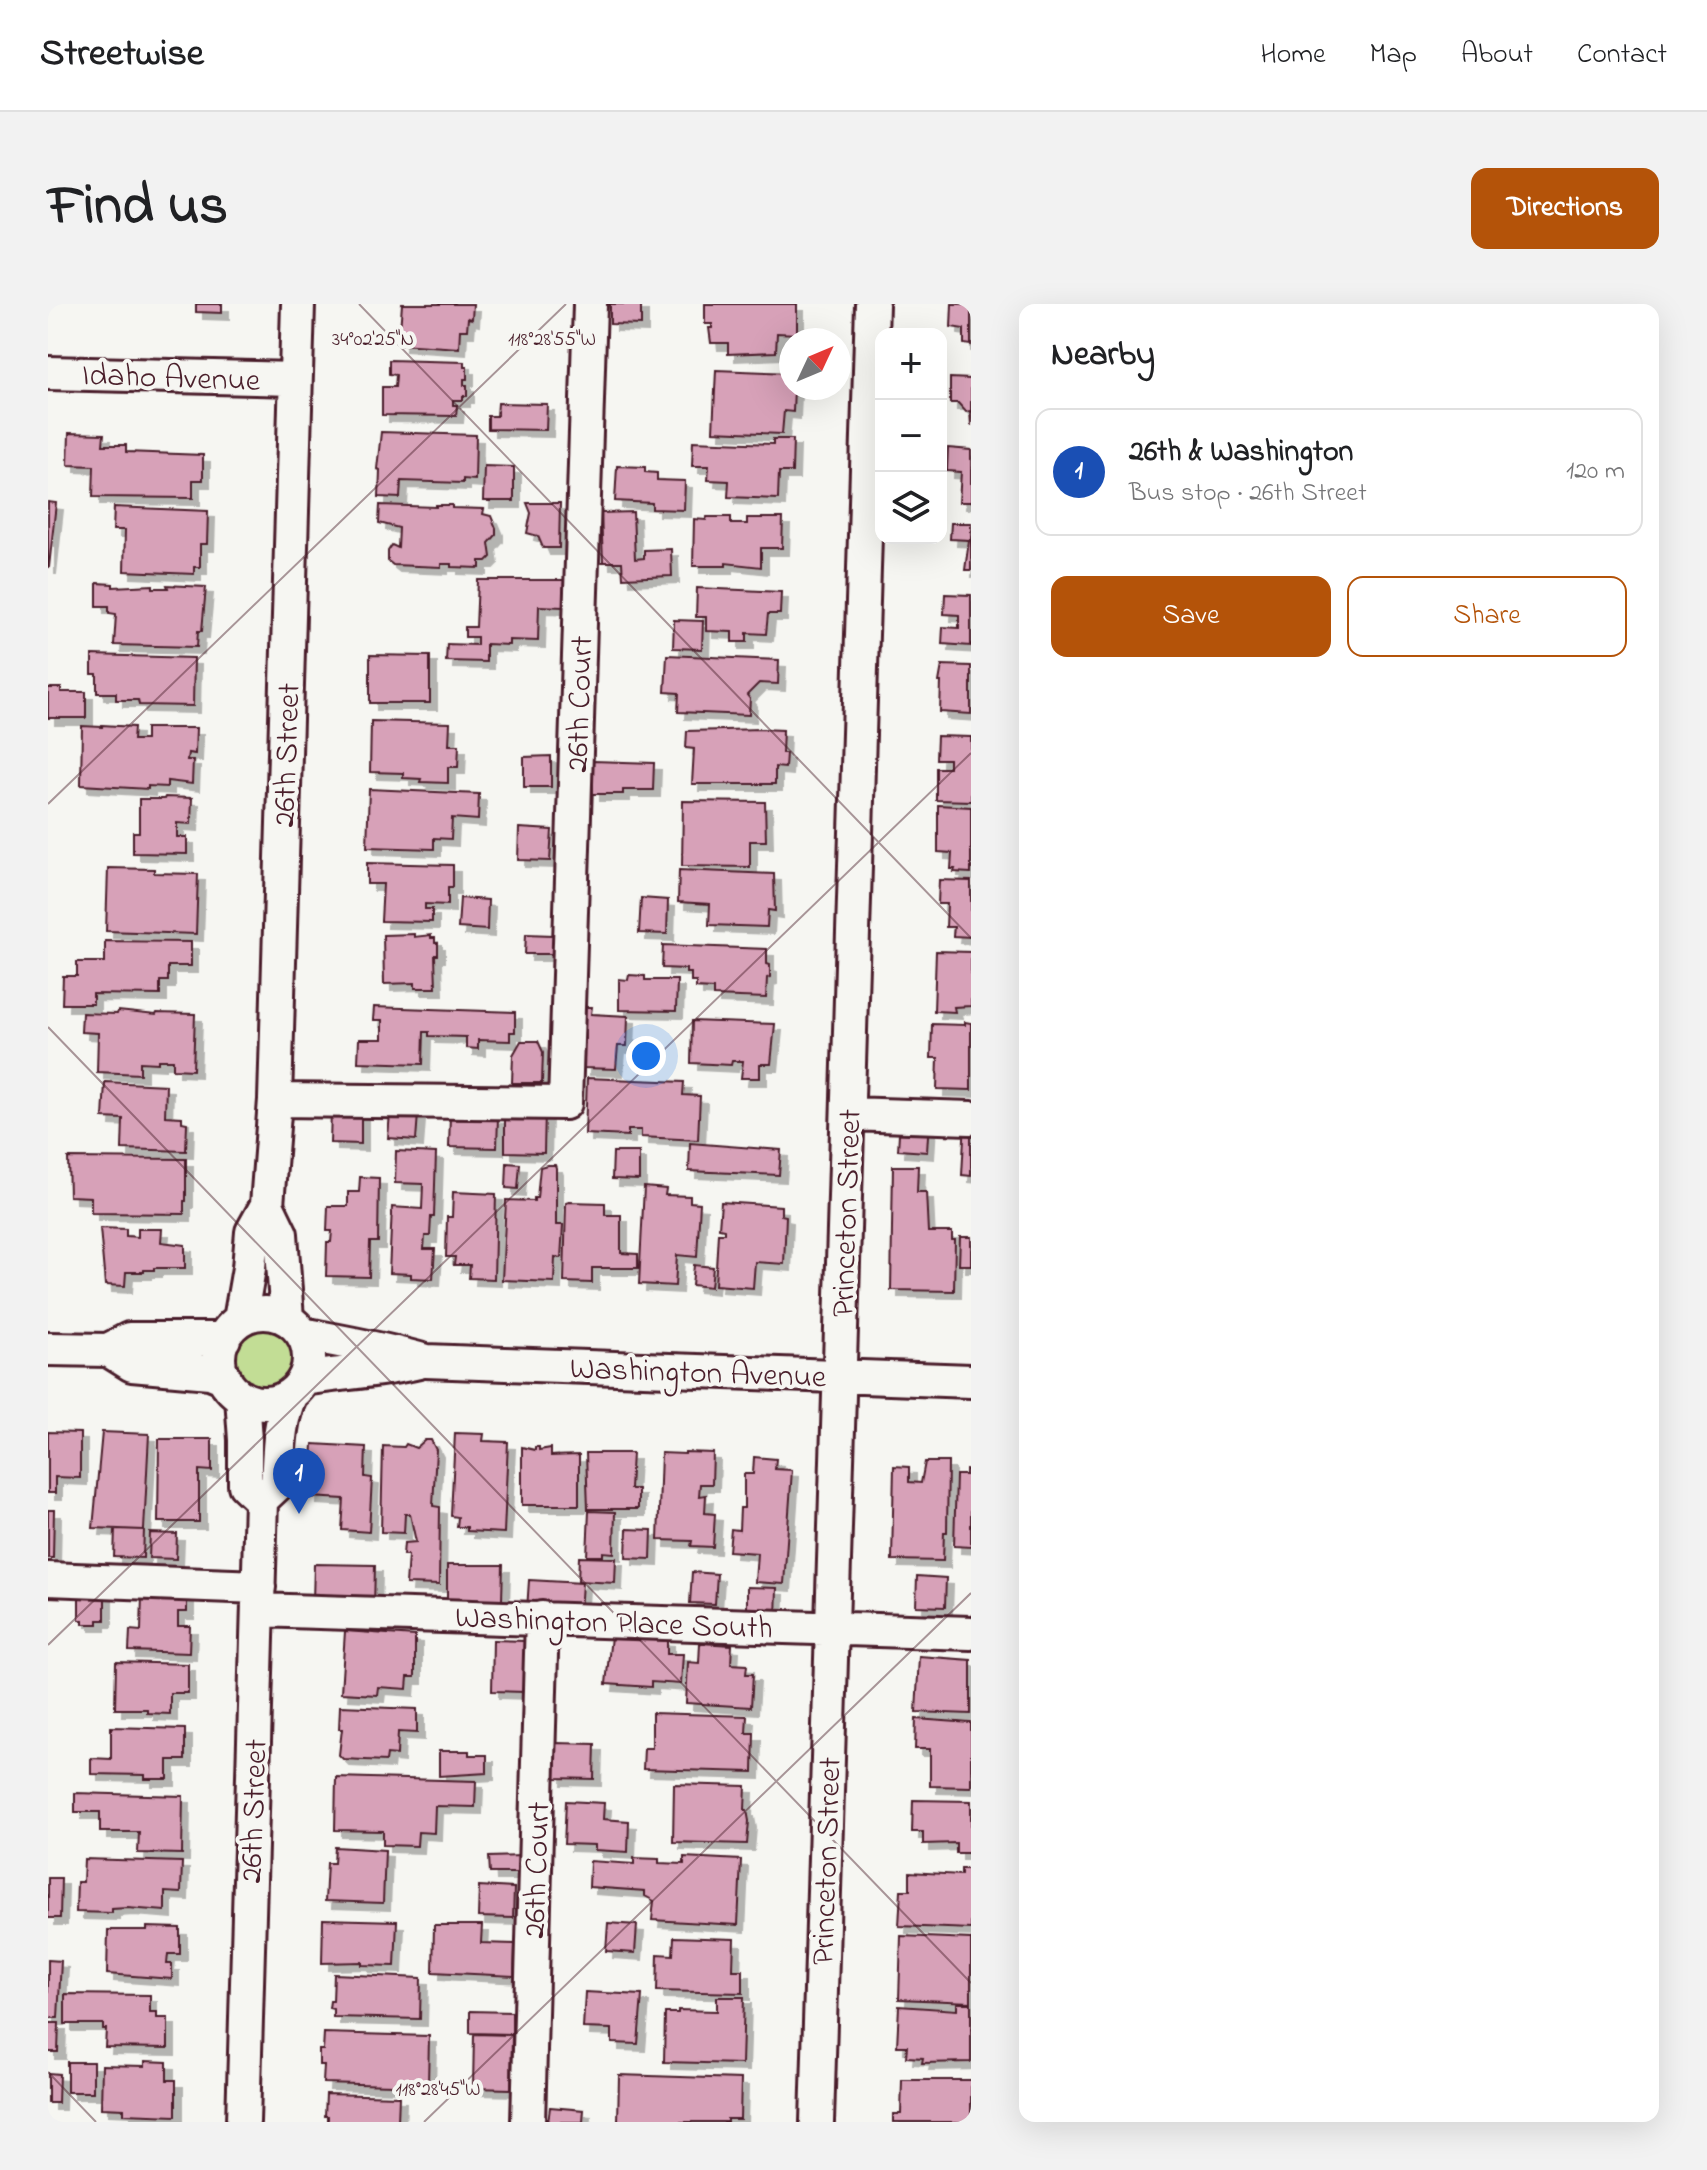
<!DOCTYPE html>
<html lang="en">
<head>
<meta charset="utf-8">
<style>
	body { margin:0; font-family:"Indie Flower",sans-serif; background:#f2f2f2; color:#202124 }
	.controls { position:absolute; right:24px; top:24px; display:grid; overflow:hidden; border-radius:16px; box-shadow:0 8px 32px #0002 }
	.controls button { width:72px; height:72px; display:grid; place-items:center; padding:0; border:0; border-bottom:2px solid #e0e0e0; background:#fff; color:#202124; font:40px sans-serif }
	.compass { position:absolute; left:731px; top:24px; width:72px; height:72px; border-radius:50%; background:#fff; box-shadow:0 8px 32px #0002; rotate:46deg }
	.you { position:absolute; left:598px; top:752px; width:28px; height:28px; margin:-20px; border:6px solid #fff; border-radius:50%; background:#1a73e8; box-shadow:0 0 0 12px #1a73e833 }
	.badge { display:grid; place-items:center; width:52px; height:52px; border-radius:50%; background:#b45309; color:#fff; font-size:26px; font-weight:700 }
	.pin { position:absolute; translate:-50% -66px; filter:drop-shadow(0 2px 4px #0008) }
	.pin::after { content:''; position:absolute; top:42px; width:28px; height:24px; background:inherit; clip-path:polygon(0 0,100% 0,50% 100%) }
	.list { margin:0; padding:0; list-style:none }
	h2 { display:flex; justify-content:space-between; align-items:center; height:104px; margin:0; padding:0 32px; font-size:34px }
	h2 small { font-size:26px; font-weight:400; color:#757577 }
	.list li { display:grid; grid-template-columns:52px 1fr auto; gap:24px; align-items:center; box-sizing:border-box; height:128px; margin:0 16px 16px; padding:0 16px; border:2px solid #e0e0e0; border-radius:16px }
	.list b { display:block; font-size:30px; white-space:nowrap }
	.list p { margin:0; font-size:26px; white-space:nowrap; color:#757577 }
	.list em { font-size:26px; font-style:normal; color:#757577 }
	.actions { display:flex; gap:16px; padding:24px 32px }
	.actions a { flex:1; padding:18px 0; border:2px solid #b45309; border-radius:16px; text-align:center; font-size:28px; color:#b45309 }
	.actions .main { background:#b45309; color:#fff }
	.icon { flex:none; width:44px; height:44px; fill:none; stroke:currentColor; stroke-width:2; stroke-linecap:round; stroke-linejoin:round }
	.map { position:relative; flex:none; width:923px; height:1818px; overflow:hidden; border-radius:16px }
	header { display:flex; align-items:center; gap:48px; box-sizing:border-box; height:112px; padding:0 40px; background:#fff; border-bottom:2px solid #e0e0e0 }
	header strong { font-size:38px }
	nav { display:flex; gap:44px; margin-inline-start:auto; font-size:28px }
	.intro { display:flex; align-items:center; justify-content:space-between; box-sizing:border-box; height:192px; padding:0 48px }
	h1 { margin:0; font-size:56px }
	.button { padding:20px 36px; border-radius:16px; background:#b45309; color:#fff; font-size:28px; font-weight:700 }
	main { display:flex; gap:48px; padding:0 48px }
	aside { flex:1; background:#fff; border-radius:16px; box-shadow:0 8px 32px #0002 }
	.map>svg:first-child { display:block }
</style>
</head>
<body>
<header>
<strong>Streetwise</strong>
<nav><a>Home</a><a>Map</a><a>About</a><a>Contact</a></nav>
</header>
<div class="intro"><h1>Find us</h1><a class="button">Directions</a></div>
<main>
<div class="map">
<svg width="923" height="1818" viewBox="0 0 923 1818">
	<defs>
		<filter id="shadow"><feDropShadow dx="7" dy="7" stdDeviation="0" flood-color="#0004"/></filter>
	</defs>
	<rect width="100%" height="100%" fill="#f6f6f2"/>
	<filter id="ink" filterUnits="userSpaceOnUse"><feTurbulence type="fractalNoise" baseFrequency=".0125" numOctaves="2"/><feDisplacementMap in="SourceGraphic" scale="16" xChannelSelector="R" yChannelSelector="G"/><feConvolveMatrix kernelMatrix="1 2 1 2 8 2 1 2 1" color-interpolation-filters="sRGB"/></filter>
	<g filter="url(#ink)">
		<path fill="#c2dd95" stroke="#867e60" stroke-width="2" d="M187 1052a30 30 0 1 1 60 0a30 30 0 1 1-60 0Z"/>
		<path fill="#d7a1b8" stroke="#4a1f2b" stroke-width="2" filter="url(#shadow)" d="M148 0H174V9L148 8Z
			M354 0H425L424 15 420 14 419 26H412L411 44 351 40Z
			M562 0H593V21L562 20Z
			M657 0H749V30L729 29 728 48 680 50V39H663L661 24H664V20H657Z
			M904 0H923V41L916 40V25L903 23Z
			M341 56 416 58V63H419V75H416V81H419V92H415V96H405V101H409L408 112 334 111V83H347L348 71 341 70Z
			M668 66 743 69V84H746L745 108 736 107 734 130 665 127Z
			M902 74 923 75V122L922 107 918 108 910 99H902Z
			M450 99 499 100 498 126 440 125V112H449Z
			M333 128 428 131 427 176 415 175V179L353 177 352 194 331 193 332 166 329 165Z
			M21 129 56 130 55 141H78V148L155 151V176H145V194L45 193 46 162 20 161Z
			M725 135H745L744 168H731L730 195 680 193 681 177 660 176 661 162H644L645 137 725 140Z
			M900 144 923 146V198H911L913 168 899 167Z
			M436 162 466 163V197H435Z
			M569 162 597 163V168L609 169V176L637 177 636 206 604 205V199L567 197Z
			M0 198 8 199 1 263H0Z
			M479 199H512L511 244H495L490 232 479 229 483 209Z
			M332 201 388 203V201H404V204L436 205 435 210 443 212 448 224V231L441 239 443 253 439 257H432V264L403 263V260H393V263L345 261 340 257V247L344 241 350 244 351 224 331 219Z
			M66 203 160 207 159 240H152V263H146V270L76 267 77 226H65Z
			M585 208 587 255 596 254V246L623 245 624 272 575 274 574 258H555L553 209Z
			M659 213H683V220H699V214H735L734 244H713V263L678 259V262H645L646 215 658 216Z
			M903 219H923V266H917L921 236 902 235Z
			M430 276H517L515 303 491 302 490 337 461 336V341L438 340V358L398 357 399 340 429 341V333H417V323H428Z
			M49 279 65 280V283L105 281V284H120L119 281 158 283 154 327H150L149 343 66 341 68 310 61 309V302H49Z
			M649 284 733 288 732 310H720L718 330 699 329V338H684V328L658 327V313H648Z
			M897 290 923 291V342L894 340 895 323 911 324V311L896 310Z
			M626 316 655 317 654 345 625 344Z
			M44 351 146 354 145 402 91 401 90 396H68V389H49V370H44Z
			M322 351 382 352V399H322Z
			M619 351 731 356 730 380 711 379 699 391 702 395 701 411 630 408 631 389 617 388Z
			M894 361 923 362V410L892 408 893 378H891Z
			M0 384H13V388H38V414H0Z
			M323 417 402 419 401 441H411L410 463H400V479L372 478 373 475 355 474V469L322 468Z
			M54 421 86 423 85 436H98V424H148L147 450 140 449 139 456H145L144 480 119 477V483L100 482V485L33 481 34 422 54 423Z
			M713 425 735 426 734 449H738L737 464 727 463V480H644L646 445 638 444 639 427Z
			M889 432 923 433V497L888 496V464H901V455H888Z
			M503 452V483H476V453Z
			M545 457 606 459 605 486H575V490H545Z
			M321 485 431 490 430 516 404 514 403 535 386 534V545L319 543Z
			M117 493 144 494 143 520 129 519V533H139V550L85 549V528H91V495H116Z
			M635 497 717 498 718 537H702V563L634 562Z
			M890 501 923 503V569L906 568 907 565H903L904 549 890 548Z
			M471 524 504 526 502 557 470 556Z
			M319 559 405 561V583H400V601L377 600V605H384V618L333 617 335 580H319Z
			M60 564 106 565V569L150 570 148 630 58 627Z
			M631 566 726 570 727 607 720 606 719 623 661 621 662 600 630 598Z
			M891 576 923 577V633L905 632 906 623H898L899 600H890Z
			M412 594 440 596 439 626 410 624Z
			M593 594 620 596 619 630 591 629Z
			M366 630V633L383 631V634H387V639H390V651H387L388 684H367V679L336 680 335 631Z
			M478 630 505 631 504 650H477Z
			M57 637 143 638V662H120V677H112V691L45 690V700H14L15 672H29V658H57Z
			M615 641 719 645V660L722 661V673L719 674 718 694 665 692V685L648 684V678H643V669H638V665L614 664Z
			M888 647 923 648V702L906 703 907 708 886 707Z
			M581 671 597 672V676H629L628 707 571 706V675L580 676Z
			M326 703 467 708V728H462V737L430 736V745L418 744V733L381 732V728H376L375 760 310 758 311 735H334V716H325Z
			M531 703H544L543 710 580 712 579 742H570L568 765 535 764 536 732 530 731Z
			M70 707 108 711 109 709 147 710 145 766 125 765V756H110V759L92 758V770L49 768 50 729 33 728 34 709 69 710Z
			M644 717 727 720 723 760H712V774H693L695 757H684L683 761 643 759Z
			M917 718 923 719V786L889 785 890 754H883L884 720 917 721Z
			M473 737H490L495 748 494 779H464L465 751Z
			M539 774 636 778 635 791 652 792 650 836 593 833V826H580V832L537 830Z
			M57 778 118 781 117 812 134 813V818L139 819 138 847 74 845 75 815 55 814Z
			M283 806 313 807V840L282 839Z
			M497 806 496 849 457 848V813Z
			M342 808 370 810 368 836 340 834Z
			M402 811 450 813 449 844 401 843Z
			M852 813 881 815 879 848 850 846Z
			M917 817H923V872L914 871Z
			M642 839 733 846 731 871 641 867Z
			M348 847 388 849 386 913H383L382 932H377L376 945H387L385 975 363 974V970L341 969 344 903 374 905 375 880 347 879Z
			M565 848H591V876L564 875Z
			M20 854 138 855V897H136V910L43 909V893L21 892Z
			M459 859 472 860 470 885 458 884Z
			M499 861H507L508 864V921H515L513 954 507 953 506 978 454 976 458 896 486 897V894H489L492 863Z
			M845 862H870L869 888H878L880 928H904V936H907L906 987 843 986Z
			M312 873 331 874 330 938H322L321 973 278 972 279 938H283L284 927H279L280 902H300V888H311Z
			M596 883 618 885 617 891 642 892V898L652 899 649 953 629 951 627 982 591 980Z
			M405 888 448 890 446 975 421 974 422 961H406L407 953H398L399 913H404Z
			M521 898 557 899V911H573V949L590 950V964H544V979L516 978 518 899Z
			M673 898 733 902V911L738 912 736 960 707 958 705 984 667 981 670 929H676V925L671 924Z
			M52 924 78 925V932L90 933V925H114L113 938 137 941V964H106V966H96V968H78L77 982 57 981Z
			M912 933H923V961H911Z
			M646 961 665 963 663 983 644 981Z
			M0 1128 32 1129V1174L7 1173V1189H0Z
			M54 1128 101 1130 96 1226 45 1224Z
			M407 1129 436 1130 435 1137 460 1138 456 1229 419 1227V1223H409L410 1213 403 1212Z
			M111 1135H164V1167L151 1166V1218H110Z
			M377 1136H383L388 1146 385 1202 392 1203 391 1281 358 1280 360 1251H355L356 1239 368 1238 362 1210H357L356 1229 333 1228 335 1142 356 1143 358 1140 368 1144Z
			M265 1140 318 1143 317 1173 324 1174 321 1228 294 1226 296 1195 262 1193Z
			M474 1143 487 1146V1143H491V1146L503 1144V1152L531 1151V1201H474Z
			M637 1148 665 1149 664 1180H652L651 1192 658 1191 657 1209 667 1210 665 1243 643 1242 644 1237 610 1236 613 1149 637 1150Z
			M538 1149H584L582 1185H590V1205H540Z
			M706 1153 728 1155 727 1165 744 1166 736 1280 707 1278 709 1249 681 1247 683 1225 691 1226 692 1204H696V1170H705Z
			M877 1158H900L899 1228H896L895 1257 844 1256 846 1162 861 1163V1178L873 1179Z
			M918 1166H923V1243L906 1242 908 1171H918Z
			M0 1206H6L5 1254H0Z
			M541 1207 567 1208 566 1249 555 1248V1252H539Z
			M67 1225 96 1226 95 1254 66 1253Z
			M579 1225 604 1226 603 1255 578 1254Z
			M102 1229 129 1230 128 1255 101 1254Z
			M531 1253 568 1254 567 1279 530 1277Z
			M266 1260 327 1261 326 1304 265 1297Z
			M399 1261H455L454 1297 399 1296Z
			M644 1268 669 1270 667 1300 642 1299Z
			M869 1272 898 1274 897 1303 868 1302Z
			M481 1276 534 1279 532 1309 479 1306Z
			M699 1283 729 1284 728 1315 699 1314Z
			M31 1290H57V1316H50V1320H35V1316H31Z
			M94 1290 139 1292V1308H130V1322H142L141 1349 81 1347 82 1326 93 1327Z
			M297 1327 367 1332V1373H360L359 1385 330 1383 329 1391 293 1389Z
			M563 1332 619 1335V1350H635L633 1380 603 1378V1383L558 1380Z
			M445 1336 477 1337 476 1388 444 1387Z
			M652 1339 684 1341 683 1360 699 1361 698 1370H705L703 1403 638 1399 640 1358 651 1359Z
			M871 1352 923 1356V1410L868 1408Z
			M68 1358 140 1360V1389H122V1410L99 1409V1405H67Z
			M292 1402 369 1405V1429L350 1428 349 1451 339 1450 338 1457 295 1455 291 1451 294 1425H291Z
			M604 1409 699 1412 698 1429H706L705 1468 595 1465 596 1444H604Z
			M868 1415 923 1419V1483L882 1482V1445H867Z
			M63 1423 137 1425V1456H120V1475H97V1471L43 1470V1454L63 1455Z
			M508 1439 547 1440 546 1475 507 1474Z
			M391 1447H421V1451H439V1469L391 1472Z
			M288 1473 428 1477 427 1503 387 1502 386 1529 370 1528 369 1542 335 1541V1527L287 1526Z
			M626 1480 698 1482 697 1506H699L701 1517 699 1540 625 1538Z
			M27 1489 135 1492 134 1550 90 1549 91 1528H52V1508H27Z
			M865 1496 923 1497V1549H908V1539L875 1540V1528H864Z
			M518 1497 556 1499 555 1515 581 1517 580 1548 547 1546V1541L516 1540Z
			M287 1543 337 1546 335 1599 277 1597 279 1559H286Z
			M474 1552V1569H442L441 1553Z
			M636 1553 693 1556 690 1621 604 1616 606 1597 597 1592V1587L541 1583 542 1557 586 1560V1554L611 1555V1559L636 1560Z
			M36 1555 134 1558 133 1589 117 1588V1607L79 1604 64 1605V1609L28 1608 29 1578H35Z
			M913 1565H923V1625L851 1622 853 1586H862V1568L913 1571Z
			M0 1574H13L12 1614H0Z
			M431 1582 466 1584 465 1614 430 1613Z
			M275 1615 349 1617 347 1662 314 1661V1658L274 1659Z
			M560 1619 589 1621 587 1649 558 1647Z
			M386 1621H434L433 1639 467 1640 466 1672 385 1668Z
			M99 1623 132 1624V1650H120L119 1660H124V1675L59 1670 60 1626H99Z
			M853 1632 923 1635V1698L851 1695Z
			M626 1633 686 1635 685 1666H695V1689L609 1687 610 1650 625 1651Z
			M0 1656 13 1657 10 1714H0Z
			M286 1670 373 1674 372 1715 285 1713V1705L281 1704 282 1697H285Z
			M537 1688 594 1691 590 1740 564 1739V1725L535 1724Z
			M17 1690 102 1691V1708H109V1714H120V1744L57 1743 58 1725H55V1720H17Z
			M669 1693H696L694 1760 616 1758 617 1709H630V1706L669 1707Z
			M909 1699H923V1758L874 1759 875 1754 858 1753 859 1742H849L851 1702 909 1706Z
			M422 1707 464 1708V1730L422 1729Z
			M0 1719H11L10 1748H0Z
			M276 1729 381 1732 380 1782 275 1779 276 1761H271V1746H275Z
			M426 1730 464 1731 463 1785 425 1784Z
			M97 1757 119 1758V1776H128V1812L76 1810V1805L53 1804 54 1761 97 1762Z
			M19 1758H45V1788H19Z
			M0 1769 11 1770 10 1799H0Z
			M571 1771 693 1775 692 1815H679V1818H570Z
			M854 1776H923V1818H845V1810H853Z
			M278 1790 351 1792 350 1818H280V1812H277Z
			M502 1803 536 1806 535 1818H500Z"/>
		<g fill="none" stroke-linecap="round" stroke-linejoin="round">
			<defs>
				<path id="minor" d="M0 69 247 75
					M227 796 517 799 542 0
					M800 810 923 814
					M219 901 233 930 239 1015
					M171 1054a45 45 0 1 1 90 0a45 45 0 1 1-90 0Z
					M192 1016 201 964 204 928 219 901 227 796 250 0
					M254 1030C296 1038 337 1045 378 1057L923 1077
					M0 1045 60 1046 81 1035H176
					M60 1046 84 1061 162 1068 177 1074
					M256 1075C294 1069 333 1067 371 1058
					M194 1093 197 1136V1181L213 1196
					M0 1275 211 1283
					M210 1306 923 1329
					M195 1818 213 1196 229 1181C231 1150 230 1119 243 1090
					M480 1818 494 1314
					M769 1818 824 0"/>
			</defs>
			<use href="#minor" stroke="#4a1f2b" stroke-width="38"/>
			<use href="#minor" stroke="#f6f6f2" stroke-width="32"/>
		</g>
	</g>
	<path fill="none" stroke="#4a1f2b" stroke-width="2" stroke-opacity="0.45" d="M311 0 923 634M0 500 518 0M0 723 923 1679M0 1341 923 449M0 1768 48 1818M376 1818 923 1289"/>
	<g text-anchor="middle" stroke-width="8" stroke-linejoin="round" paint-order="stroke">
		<g font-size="32" fill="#4a1f2b" stroke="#f6f6f2">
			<text transform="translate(123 72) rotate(2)" y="11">Idaho Avenue</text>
			<text transform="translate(530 400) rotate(-88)" y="11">26th Court</text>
			<text transform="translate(237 451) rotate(-88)" y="11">26th Street</text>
			<text transform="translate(797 909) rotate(-88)" y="11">Princeton Street</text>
			<text transform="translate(650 1067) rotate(2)" y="11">Washington Avenue</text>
			<text transform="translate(566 1317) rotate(2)" y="11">Washington Place South</text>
			<text transform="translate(204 1507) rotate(-88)" y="11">26th Street</text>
			<text transform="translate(777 1557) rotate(-88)" y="11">Princeton Street</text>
			<text transform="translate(487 1566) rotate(-88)" y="11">26th Court</text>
		</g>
	</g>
	<g font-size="20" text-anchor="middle" fill="#4a1f2b" stroke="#f6f6f2" stroke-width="8" stroke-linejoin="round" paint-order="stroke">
		<text x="504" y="41">118°28'55"W</text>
		<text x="325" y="41">34°02'25"N</text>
		<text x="390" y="1791">118°28'45"W</text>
	</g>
</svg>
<div class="controls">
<button>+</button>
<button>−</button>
<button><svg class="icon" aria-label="layers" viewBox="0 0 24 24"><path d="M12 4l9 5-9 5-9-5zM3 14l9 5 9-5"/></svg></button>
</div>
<svg class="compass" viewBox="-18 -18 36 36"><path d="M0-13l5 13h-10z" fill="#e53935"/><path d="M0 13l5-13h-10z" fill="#757577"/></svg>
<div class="you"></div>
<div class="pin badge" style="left:251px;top:1210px;background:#1a4fb4">1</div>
</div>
<aside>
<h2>Nearby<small></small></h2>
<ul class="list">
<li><span class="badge" style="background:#1a4fb4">1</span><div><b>26th &amp; Washington</b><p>Bus stop · 26th Street</p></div><em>120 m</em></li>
</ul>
<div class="actions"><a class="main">Save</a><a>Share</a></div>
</aside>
</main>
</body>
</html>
